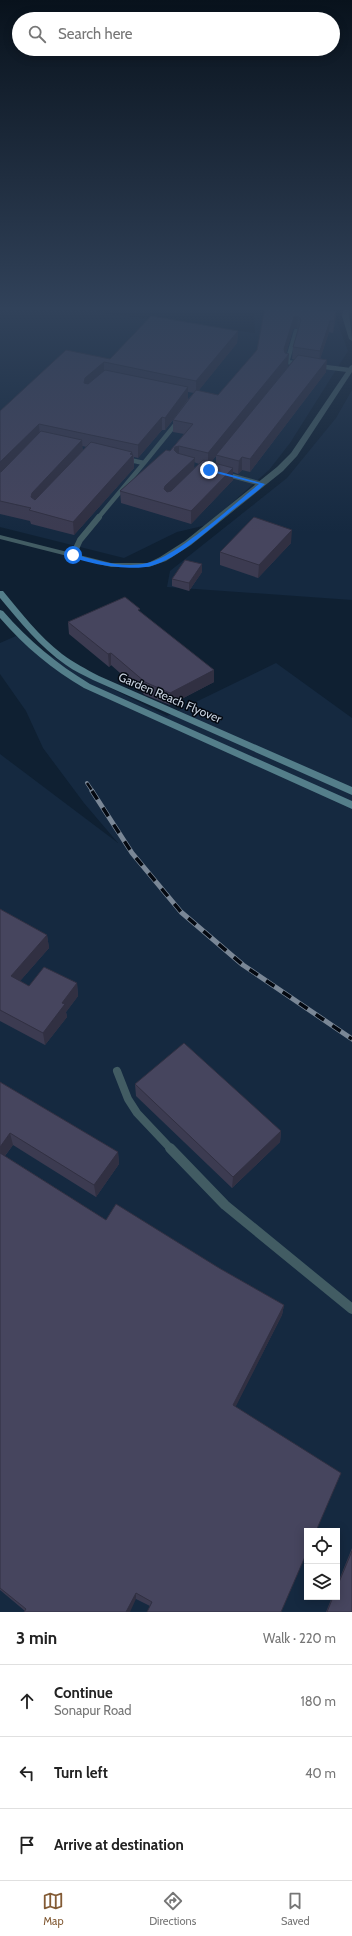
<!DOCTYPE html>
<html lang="en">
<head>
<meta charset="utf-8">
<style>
	body { margin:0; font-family:Cabin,sans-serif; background:#f2f2f2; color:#222 }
	.controls { position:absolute; right:12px; bottom:12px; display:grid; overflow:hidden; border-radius:0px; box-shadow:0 2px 10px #0003 }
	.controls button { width:36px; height:36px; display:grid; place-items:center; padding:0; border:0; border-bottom:1px solid #e0e0e0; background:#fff; color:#222; font:20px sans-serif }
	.stop { position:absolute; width:12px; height:12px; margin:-9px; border:3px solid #1a73e8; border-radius:50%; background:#fff }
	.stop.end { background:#1a73e8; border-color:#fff; box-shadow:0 1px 4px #0008 }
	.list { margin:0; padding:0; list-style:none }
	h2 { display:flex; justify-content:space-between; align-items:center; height:52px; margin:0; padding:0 16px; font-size:17px }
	h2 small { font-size:13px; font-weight:400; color:#767676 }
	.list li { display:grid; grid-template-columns:26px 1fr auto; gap:12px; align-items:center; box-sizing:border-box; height:72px; padding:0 16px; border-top:1px solid #e0e0e0 }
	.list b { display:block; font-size:15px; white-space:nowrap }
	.list p { margin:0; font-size:13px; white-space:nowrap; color:#767676 }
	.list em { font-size:13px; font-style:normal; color:#767676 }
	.icon { flex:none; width:22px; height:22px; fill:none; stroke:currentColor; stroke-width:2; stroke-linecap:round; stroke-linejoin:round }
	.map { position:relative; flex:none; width:352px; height:1612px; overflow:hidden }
	.search { position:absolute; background:#fff; box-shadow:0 2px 10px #0003; left:12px; right:12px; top:12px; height:44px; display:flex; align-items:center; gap:10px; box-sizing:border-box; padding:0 14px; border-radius:22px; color:#767676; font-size:15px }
	.sheet { height:268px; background:#fff }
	nav { display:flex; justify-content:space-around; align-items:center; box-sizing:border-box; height:56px; border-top:1px solid #e0e0e0; background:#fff; font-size:11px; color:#767676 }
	nav a { display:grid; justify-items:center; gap:2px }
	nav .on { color:#835b35 }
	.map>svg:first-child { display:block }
</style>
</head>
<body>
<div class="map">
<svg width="352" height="1612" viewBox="0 0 352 1612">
	<rect width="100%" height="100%" fill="#0f2032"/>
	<path fill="#152940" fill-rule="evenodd" d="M0 306H104L95 312 255 333 254 313 336 319 348 351 290 443 269 470 207 525 177 532 124 558 0 527Z
		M352 390V600L167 587 170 571 287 478 336 418Z
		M16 636 96 681 167 716 276 663 352 718V1612H0V754L118 843 84 803 43 748 26 711 0 674V643ZM307 1531H337V1597H307Z"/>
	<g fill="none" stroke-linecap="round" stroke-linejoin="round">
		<path stroke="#425c63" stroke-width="4.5" d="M296 331 287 362 301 364
			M317 366 349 370
			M144 463 179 420
			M225 474 262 484
			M98 518 144 463 125 459"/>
		<path stroke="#425c63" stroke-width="6" d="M73 555 80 540 99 517"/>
		<path stroke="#425c63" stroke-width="8" d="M117 1071 128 1099 137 1113 171 1149"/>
		<path stroke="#425c63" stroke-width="10" d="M170 1148 225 1205 352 1309"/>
		<path fill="#425c63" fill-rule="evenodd" d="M344 306H350C348 318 352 329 352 341L349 339 342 316Z"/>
		<path fill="#425c63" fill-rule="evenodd" d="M352 365V372L297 456 283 471 191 545 166 561 149 567H111L0 539V535L111 563H148L160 557 185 541 277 467 291 453 350 366Z"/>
		<path fill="#547e8a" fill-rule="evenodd" d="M0 591H3C21 613 39 636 62 654 74 663 86 669 99 676L352 787V795L93 680C84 675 74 671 66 665 40 647 20 622 0 598Z
			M0 610 3 611C29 641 57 664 90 684L352 801V809L84 688C52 669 25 647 0 618Z"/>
		<defs>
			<path id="rail-far1" d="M87 783 93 792"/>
			<path id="rail" d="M92 791 132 853 181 912 243 965 352 1039"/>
		</defs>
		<use href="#rail-far1" stroke="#7a8796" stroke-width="4"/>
		<use href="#rail" stroke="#7a8796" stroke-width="5"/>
		<use href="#rail-far1" stroke="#040911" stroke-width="2.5" stroke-dasharray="8" stroke-linecap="butt"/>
		<use href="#rail" stroke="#040911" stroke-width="3.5" stroke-dasharray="10" stroke-linecap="butt"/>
	</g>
	<path fill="#3c3b51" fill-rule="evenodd" d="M265 307 336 311 335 322 333 333 329 332 320 359 326 372 250 472 242 470 238 474 233 472V480L191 524 121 503 120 491 170 451 184 434 173 432V420L165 430H162L138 458 134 457V468L74 535 31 524 30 521 0 514V411L110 359 238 331 237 343 198 391 218 395 257 350ZM297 328 298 329 293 347 292 359H294L238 428 288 366 286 353 293 329ZM188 392 194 393 188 399ZM82 446 87 447 83 451ZM216 456V463L211 462ZM194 462 199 464 194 468Z
		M291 543 258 578 220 565V552Z
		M202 572 189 591 172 586V579Z
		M140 612 214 682 170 705 145 695 111 665 109 667 69 634 68 622Z
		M0 909 47 935 49 948 20 981 29 986 77 983 78 996 66 1012 67 1017 45 1045 0 1021Z
		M0 1082 118 1152 119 1164 96 1197 13 1145 5 1156 106 1220 219 1268 284 1305 282 1315 235 1407 150 1606 136 1599 25 1611 0 1590Z
		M135 1084 281 1131 280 1142 232 1188 136 1096Z
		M352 1548V1612H326L332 1597H337V1585Z"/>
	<path fill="#313042" d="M336 311 335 322 333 333 334 321Z
		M298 316 297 328 293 329 284 361 289 354 288 366 208 466V453L294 317Z
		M330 321 329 332 319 362 320 351Z
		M238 331 237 343 196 394V381Z
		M327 360 326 372 250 472V459Z
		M104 362V374L85 395 84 383 85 378Z
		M188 387V399L165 430V418Z
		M162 417V430L138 458V445Z
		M39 424 40 436 0 477V462Z
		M82 440 83 453 33 506 31 497 32 493Z
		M179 446V458L174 450 175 447Z
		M132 452 133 456V455L134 468 74 535 73 522Z
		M242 457V470L238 474 239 461Z
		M195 458 194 470 165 498 164 489 165 486Z
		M233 468V480L191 524V511Z
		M292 530 291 543 258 578 259 565Z
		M202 564V572L189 591V583Z
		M111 653V665L109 667 108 654Z
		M214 670V682L170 705V693Z
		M47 935 49 948 13 989 11 976Z
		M77 983 78 996 66 1012 67 1017 45 1045 43 1033 62 1003Z
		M281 1131 280 1142 232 1188 233 1177Z
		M10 1133 13 1145 0 1162V1147Z
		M118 1152 119 1164 96 1197 94 1185Z
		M284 1305 282 1315 232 1414 233 1405Z
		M136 1593V1599L130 1612H126Z"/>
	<path fill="#46455e" stroke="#313042" d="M265 307 336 311 334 321H330L320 351 293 347 301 320 298 316 294 317 284 349 285 353 289 354 208 453 179 446 175 447 174 450 177 453 195 458 165 486 164 489 167 492 171 491 203 460 233 468 191 511 120 491 166 450 170 451 193 424 173 420 196 390 218 395 257 350Z
		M151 316 238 331 196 381 104 362 85 378 84 383 88 384 105 370 188 387 165 418 162 417 138 445 39 424 0 462V411L66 350 110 359Z
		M298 355 327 360 250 459 242 457 239 461 216 455Z
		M41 431 82 440 32 493 31 497 35 500 91 442 132 452 130 454 133 455 73 522 29 510 31 508 0 501V472H1Z
		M254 517 292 530 259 565 220 552Z
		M185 560 202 564 189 583 172 579Z
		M125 597 140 609 138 610 214 670 170 693 145 682 111 653 108 654 68 622Z
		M0 909 47 935 11 976 29 986 44 967 77 983 62 1003 65 1004 43 1033 0 1010Z
		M184 1043 281 1131 233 1177 135 1084Z
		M0 1082 118 1152 94 1185 10 1133 0 1147Z
		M0 1153 106 1220 116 1204 219 1268 284 1305 233 1405 341 1473 316 1531H307V1552L281 1612H147L152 1602 136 1593 126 1612H24L26 1609 0 1588Z
		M352 1551V1612H327L333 1597H337V1587Z"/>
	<linearGradient id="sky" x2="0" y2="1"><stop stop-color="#08121c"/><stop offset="0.58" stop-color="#31425a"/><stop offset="1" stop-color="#31425a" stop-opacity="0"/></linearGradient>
	<rect width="352" height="532" fill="url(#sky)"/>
	<path fill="#1a73e8" d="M209 469 265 484C254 495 241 503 229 513 207 531 179 558 151 566 134 571 85 565 70 555L73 554C97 560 122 569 147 563 175 558 234 504 259 484L208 471Z"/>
	<g text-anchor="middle" stroke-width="3" stroke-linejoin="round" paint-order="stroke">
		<g font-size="12" fill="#c8d2df" stroke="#040911">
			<text transform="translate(170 698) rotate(23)" y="4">Garden Reach Flyover</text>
		</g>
	</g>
</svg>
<div class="controls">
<button><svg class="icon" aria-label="locate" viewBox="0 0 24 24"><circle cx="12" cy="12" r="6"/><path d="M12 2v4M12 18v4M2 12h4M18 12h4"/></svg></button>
<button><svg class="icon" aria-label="layers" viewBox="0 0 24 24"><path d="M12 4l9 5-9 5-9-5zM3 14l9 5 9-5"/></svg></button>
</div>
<div class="stop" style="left:73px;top:555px"></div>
<div class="stop end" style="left:209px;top:470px"></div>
<div class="search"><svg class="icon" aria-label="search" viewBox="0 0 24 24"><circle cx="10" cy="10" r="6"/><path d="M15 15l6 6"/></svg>Search here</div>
</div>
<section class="sheet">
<h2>3 min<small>Walk · 220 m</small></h2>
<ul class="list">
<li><svg class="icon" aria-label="ahead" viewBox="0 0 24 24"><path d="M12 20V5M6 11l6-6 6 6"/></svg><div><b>Continue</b><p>Sonapur Road</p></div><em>180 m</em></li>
<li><svg class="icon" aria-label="left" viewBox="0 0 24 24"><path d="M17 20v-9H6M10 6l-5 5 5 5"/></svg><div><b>Turn left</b></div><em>40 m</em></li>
<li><svg class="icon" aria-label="arrive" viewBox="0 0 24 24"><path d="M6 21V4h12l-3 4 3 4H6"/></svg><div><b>Arrive at destination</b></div></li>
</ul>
</section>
<nav>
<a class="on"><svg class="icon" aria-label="map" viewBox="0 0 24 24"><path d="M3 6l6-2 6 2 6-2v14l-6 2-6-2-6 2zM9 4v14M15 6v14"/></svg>Map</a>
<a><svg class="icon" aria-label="directions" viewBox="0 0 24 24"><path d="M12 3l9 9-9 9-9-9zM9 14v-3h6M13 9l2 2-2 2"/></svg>Directions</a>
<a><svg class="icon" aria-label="saved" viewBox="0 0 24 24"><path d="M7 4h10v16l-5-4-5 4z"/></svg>Saved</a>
</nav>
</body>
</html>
